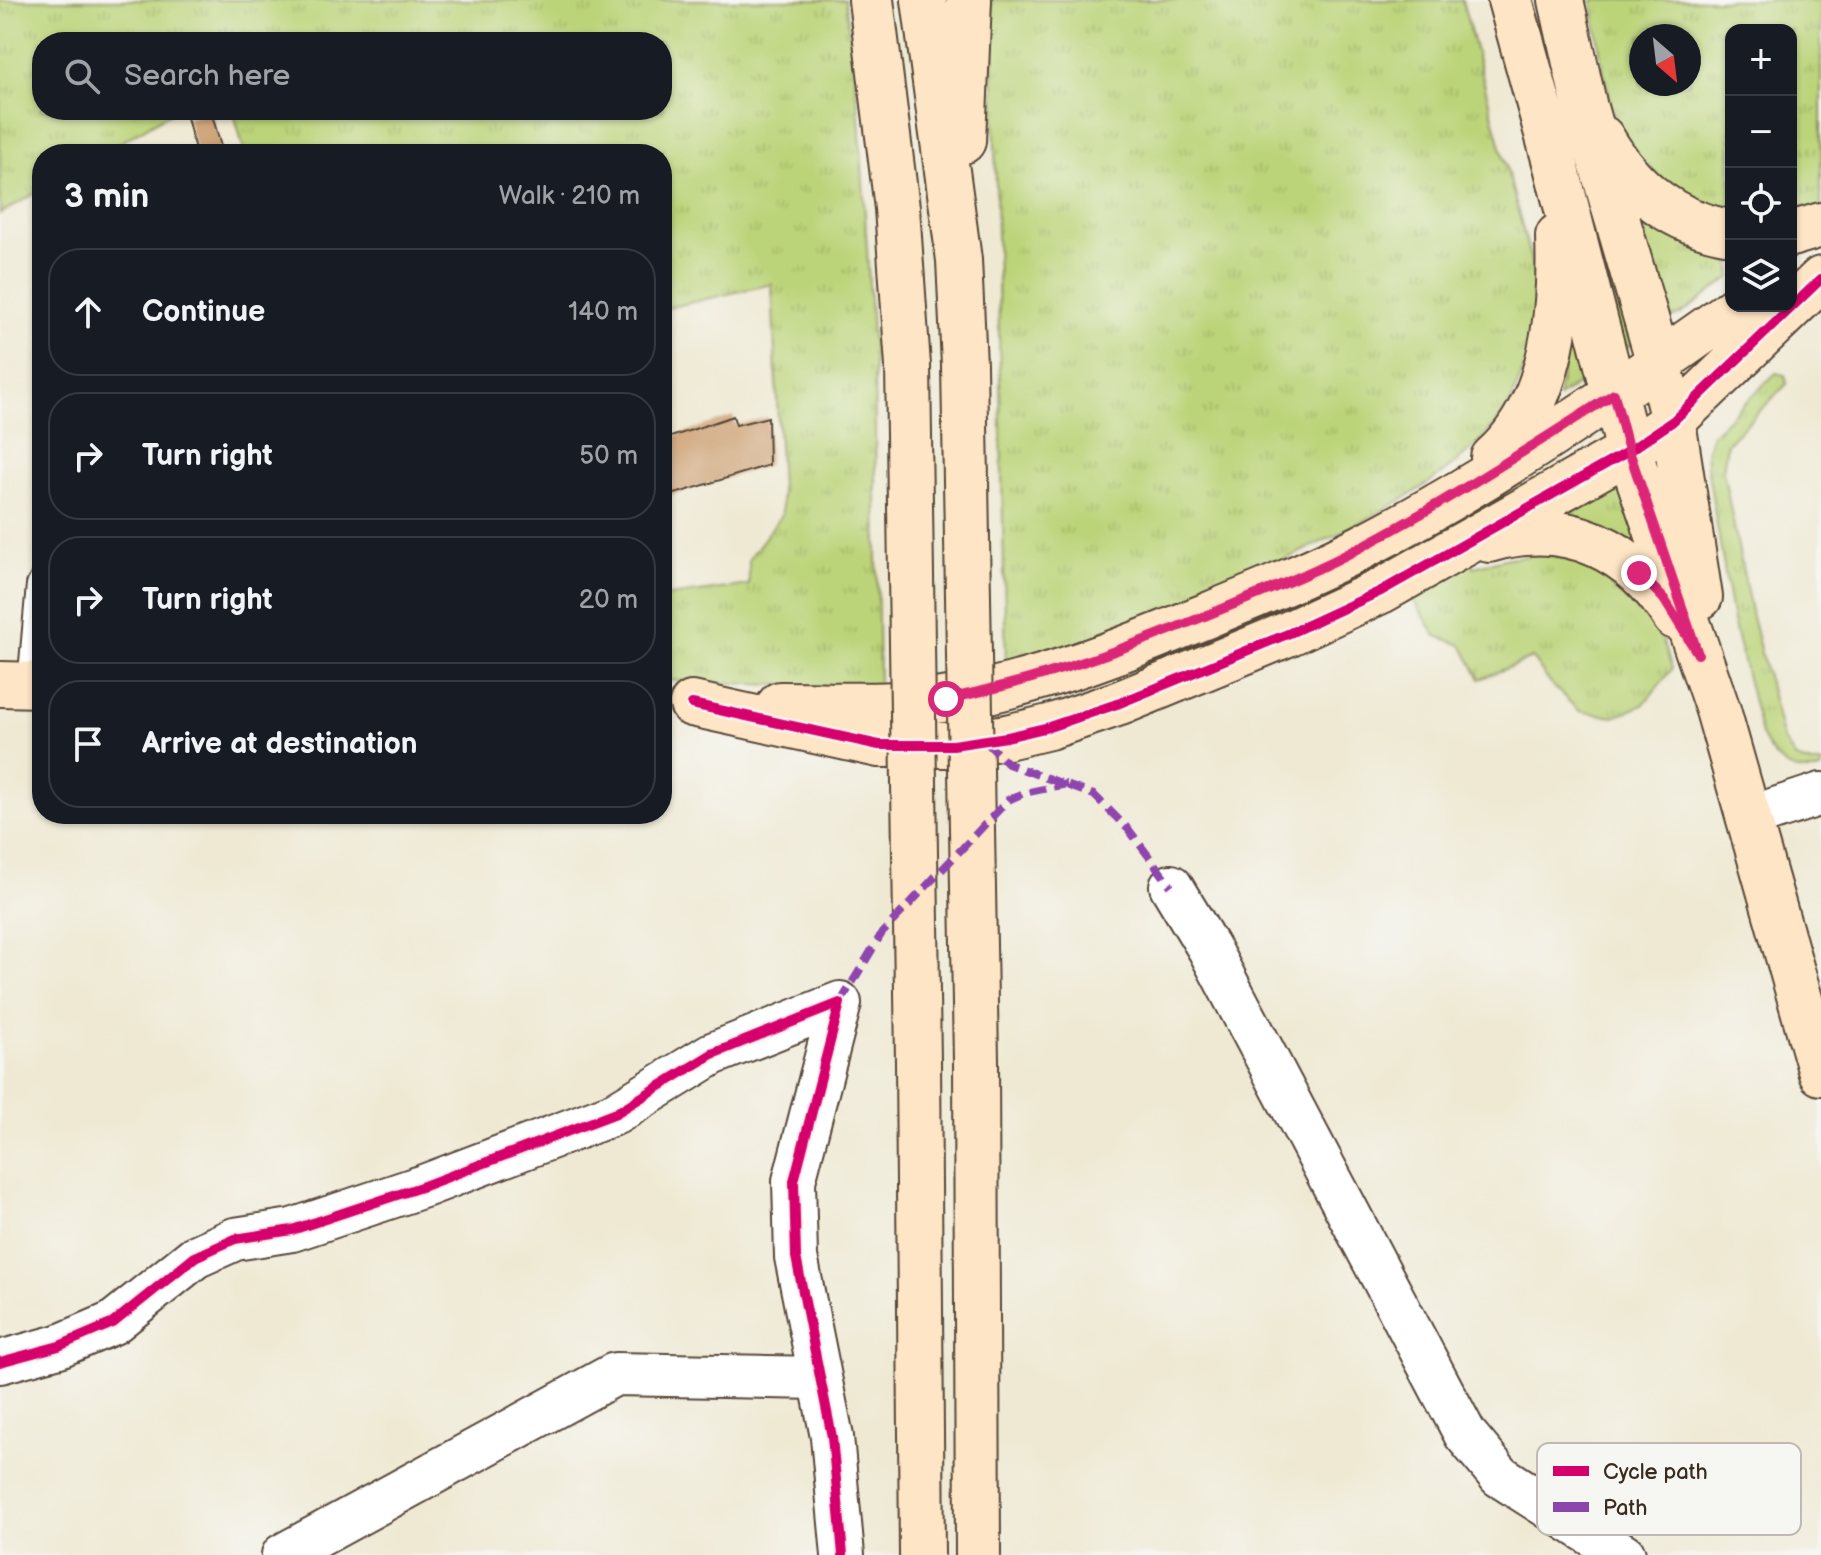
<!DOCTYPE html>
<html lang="en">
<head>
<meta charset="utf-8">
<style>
	body { margin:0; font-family:"Balsamiq Sans",sans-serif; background:#242831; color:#f1f3f6 }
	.controls { position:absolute; right:24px; top:24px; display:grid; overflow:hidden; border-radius:16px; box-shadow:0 2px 6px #0004 }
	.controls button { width:72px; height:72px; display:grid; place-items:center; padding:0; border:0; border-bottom:2px solid #363941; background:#171b24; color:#f1f3f6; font:40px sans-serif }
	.compass { position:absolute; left:1629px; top:24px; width:72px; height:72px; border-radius:50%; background:#171b24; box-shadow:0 2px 6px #0004; rotate:152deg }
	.stop { position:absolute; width:24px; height:24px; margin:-18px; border:6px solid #db2777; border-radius:50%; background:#fff }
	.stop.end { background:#db2777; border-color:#fff; box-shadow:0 2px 8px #0008 }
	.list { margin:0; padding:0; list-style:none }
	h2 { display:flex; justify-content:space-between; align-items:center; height:104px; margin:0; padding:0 32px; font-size:34px }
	h2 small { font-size:26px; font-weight:400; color:#9ea1a6 }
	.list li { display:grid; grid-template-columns:52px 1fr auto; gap:24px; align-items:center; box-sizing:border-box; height:128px; margin:0 16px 16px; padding:0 16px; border:2px solid #363941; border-radius:32px }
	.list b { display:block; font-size:30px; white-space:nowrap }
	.list em { font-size:26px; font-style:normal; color:#9ea1a6 }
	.icon { flex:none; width:44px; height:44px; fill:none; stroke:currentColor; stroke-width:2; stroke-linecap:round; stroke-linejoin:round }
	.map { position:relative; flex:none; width:1821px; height:1555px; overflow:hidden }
	.search { position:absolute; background:#171b24; box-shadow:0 2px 6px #0004; left:32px; top:32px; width:640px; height:88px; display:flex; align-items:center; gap:20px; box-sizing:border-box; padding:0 28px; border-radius:32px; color:#9ea1a6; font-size:30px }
	.panel { position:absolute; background:#171b24; box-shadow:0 2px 6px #0004; left:32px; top:144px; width:640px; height:680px; border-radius:32px }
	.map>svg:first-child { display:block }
</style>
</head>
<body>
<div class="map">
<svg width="1821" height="1555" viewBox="0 0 1821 1555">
	<defs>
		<pattern id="grass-tufts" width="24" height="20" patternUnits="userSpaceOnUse" patternTransform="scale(2)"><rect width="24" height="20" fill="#bcd479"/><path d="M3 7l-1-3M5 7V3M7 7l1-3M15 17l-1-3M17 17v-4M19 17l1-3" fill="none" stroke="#a2b668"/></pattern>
	</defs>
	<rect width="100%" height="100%" fill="#f6f6f2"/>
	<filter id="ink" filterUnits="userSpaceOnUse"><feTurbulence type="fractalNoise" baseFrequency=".0125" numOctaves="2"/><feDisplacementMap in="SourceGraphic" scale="16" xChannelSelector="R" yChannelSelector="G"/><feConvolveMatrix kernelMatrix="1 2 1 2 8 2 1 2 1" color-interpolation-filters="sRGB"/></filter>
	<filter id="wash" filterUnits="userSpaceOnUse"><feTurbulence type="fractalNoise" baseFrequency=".006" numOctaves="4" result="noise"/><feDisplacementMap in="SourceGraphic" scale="32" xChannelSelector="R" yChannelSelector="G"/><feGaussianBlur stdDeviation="1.8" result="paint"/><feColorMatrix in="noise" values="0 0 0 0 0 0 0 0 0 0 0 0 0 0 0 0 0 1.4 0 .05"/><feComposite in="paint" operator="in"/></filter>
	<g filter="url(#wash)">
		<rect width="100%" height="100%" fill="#efe9d3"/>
		<path fill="url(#grass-tufts)" stroke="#7c7f4c" stroke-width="2" fill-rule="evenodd" d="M0 0H845L859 115 874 367 879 685 819 687 662 680V597L749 585V559L782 514 772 284 662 309V154H245L233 110H662V42H42V110H175L101 154H42V189L0 214Z
			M992 0H1462L1531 260C1535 286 1538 313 1535 339 1533 352 1525 366 1520 379 1515 390 1512 403 1505 412 1453 482 1367 520 1290 557 1199 600 1104 641 1006 665Z
			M1592 0H1821V208L1791 220V30H1731V218L1693 208 1620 140 1602 65ZM1641 36H1689V84H1641Z
			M1633 211 1731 251V277L1681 314 1671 318 1667 315Z
			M1594 233H1599L1631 344 1627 347 1621 345Z
			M1573 315 1589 378 1558 397Z
			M1776 373 1785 375 1787 384 1727 443 1723 471 1752 617 1783 739 1796 759 1811 764H1821V770C1791 776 1774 761 1761 735L1733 621 1708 472 1706 452 1712 434Z
			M1622 482 1655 564 1568 515Z
			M1546 554C1590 563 1633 588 1656 628 1664 640 1668 656 1672 669L1643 705 1614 717 1579 711 1550 683 1532 658 1480 679 1462 645 1436 636 1411 595 1471 561 1474 567 1508 558Z"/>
		<g id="blocks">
			<path fill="#cea275" d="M211 111 223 154H196L187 117Z
				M733 416 736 425 768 417 769 465 662 498V440Z"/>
		</g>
	</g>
	<g filter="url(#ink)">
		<use href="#blocks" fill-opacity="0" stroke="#564739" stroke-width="2"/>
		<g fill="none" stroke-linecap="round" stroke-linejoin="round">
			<defs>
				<path id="lane" d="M28 685 37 585 42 576"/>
				<path id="street" d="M1748 818 1821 794
					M1171 886 1209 949 1465 1434 1500 1476 1624 1555
					M0 1362 59 1346 113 1323 195 1257 235 1239 292 1230 424 1186 616 1113 712 1054 840 1003 794 1181 796 1257 832 1437 843 1555
					M283 1555 615 1374 820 1378"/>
				<path id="secondary" d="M871 0 897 208 908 366
					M924 0 959 260 964 365
					M1510 0 1556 166 1629 451 1718 710 1821 1073
					M1561 0 1585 108 1659 363 1673 421 1700 597
					M1602 138C1631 188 1673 223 1731 232
					M963 141 969 0
					M1791 234 1821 225
					M1493 458C1553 405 1561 312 1558 236
					M1489 540C1568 517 1633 549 1675 617
					M0 684 42 685
					M692 704 879 745H953L1007 737 1049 727 1120 703 1290 633 1381 591 1629 451 1673 421 1821 279
					M780 704C836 704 894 708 949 699 1035 684 1117 653 1196 620 1252 597 1309 574 1362 547 1492 480 1620 391 1739 306
					M976 1061 978 1555
					M918 1062 922 1555"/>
			</defs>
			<use href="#lane" stroke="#564739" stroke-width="24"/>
			<use href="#street" stroke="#564739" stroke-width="46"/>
			<use href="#secondary" stroke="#564739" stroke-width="48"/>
			<use href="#lane" stroke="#fff" stroke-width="20"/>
			<use href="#street" stroke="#fff" stroke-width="42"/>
			<use href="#secondary" stroke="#fee5c5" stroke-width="44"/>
			<defs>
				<path id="secondary-bridge" d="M964 365 976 1061
					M908 366 918 1062"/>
			</defs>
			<use href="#secondary-bridge" stroke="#564739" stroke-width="48" stroke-linecap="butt"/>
			<use href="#secondary-bridge" stroke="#fee5c5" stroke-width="44"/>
			<path stroke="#8e44ad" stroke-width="8" stroke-dasharray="16 8" stroke-linecap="butt" d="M985 741 1008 764 1094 795 1129 830 1171 886
				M840 1003 882 933 1008 800 1024 793 1067 784"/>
			<defs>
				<path id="cycleway" d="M692 704 879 745H953L1007 737 1049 727 1120 703 1290 633 1381 591 1629 451 1673 421 1821 279
					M0 1362 59 1346 113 1323 195 1257 235 1239 292 1230 424 1186 616 1113 712 1054 840 1003 794 1181 796 1257 832 1437 843 1555"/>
			</defs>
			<use href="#cycleway" stroke="#f6f6f2" stroke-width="15"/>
			<use href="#cycleway" stroke="#d6006c" stroke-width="10"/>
		</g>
	</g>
	<g fill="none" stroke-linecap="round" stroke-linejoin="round" filter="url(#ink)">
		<path stroke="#db2777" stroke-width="10" d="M946 699C1044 680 1135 645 1227 607 1274 588 1321 569 1365 545 1451 499 1532 446 1614 394L1629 451 1698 654 1664 599 1639 573"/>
	</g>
	<rect x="1537" y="1443" width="264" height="92" rx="12" fill="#f6f6f2" stroke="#beb9b2" stroke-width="2"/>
	<rect x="1553" y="1466" width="36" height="10" fill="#d6006c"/>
	<rect x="1553" y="1502" width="36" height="10" fill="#8e44ad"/>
	<g font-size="22" fill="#3b2a1e">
		<text x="1603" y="1479">Cycle path</text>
		<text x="1603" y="1515">Path</text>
	</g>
</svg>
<div class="controls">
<button>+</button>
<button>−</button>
<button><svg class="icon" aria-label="locate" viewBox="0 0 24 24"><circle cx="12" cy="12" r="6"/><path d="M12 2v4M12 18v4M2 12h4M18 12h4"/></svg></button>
<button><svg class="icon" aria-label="layers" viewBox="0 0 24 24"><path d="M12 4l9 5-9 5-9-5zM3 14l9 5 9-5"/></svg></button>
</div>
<svg class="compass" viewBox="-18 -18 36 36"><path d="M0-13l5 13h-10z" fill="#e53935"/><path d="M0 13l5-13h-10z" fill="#9ea1a6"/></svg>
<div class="stop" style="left:946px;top:699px"></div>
<div class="stop end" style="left:1639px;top:573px"></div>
<div class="search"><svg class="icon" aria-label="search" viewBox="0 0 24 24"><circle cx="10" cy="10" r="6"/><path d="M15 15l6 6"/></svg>Search here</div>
<section class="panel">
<h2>3 min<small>Walk · 210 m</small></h2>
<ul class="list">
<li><svg class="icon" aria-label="ahead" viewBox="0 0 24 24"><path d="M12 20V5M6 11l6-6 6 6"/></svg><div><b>Continue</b></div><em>140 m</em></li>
<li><svg class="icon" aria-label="right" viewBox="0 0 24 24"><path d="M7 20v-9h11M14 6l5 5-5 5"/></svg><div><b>Turn right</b></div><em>50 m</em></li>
<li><svg class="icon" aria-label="right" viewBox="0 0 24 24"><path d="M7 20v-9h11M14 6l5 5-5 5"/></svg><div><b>Turn right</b></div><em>20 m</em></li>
<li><svg class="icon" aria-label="arrive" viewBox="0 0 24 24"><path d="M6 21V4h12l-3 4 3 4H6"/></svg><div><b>Arrive at destination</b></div></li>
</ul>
</section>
</div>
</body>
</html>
